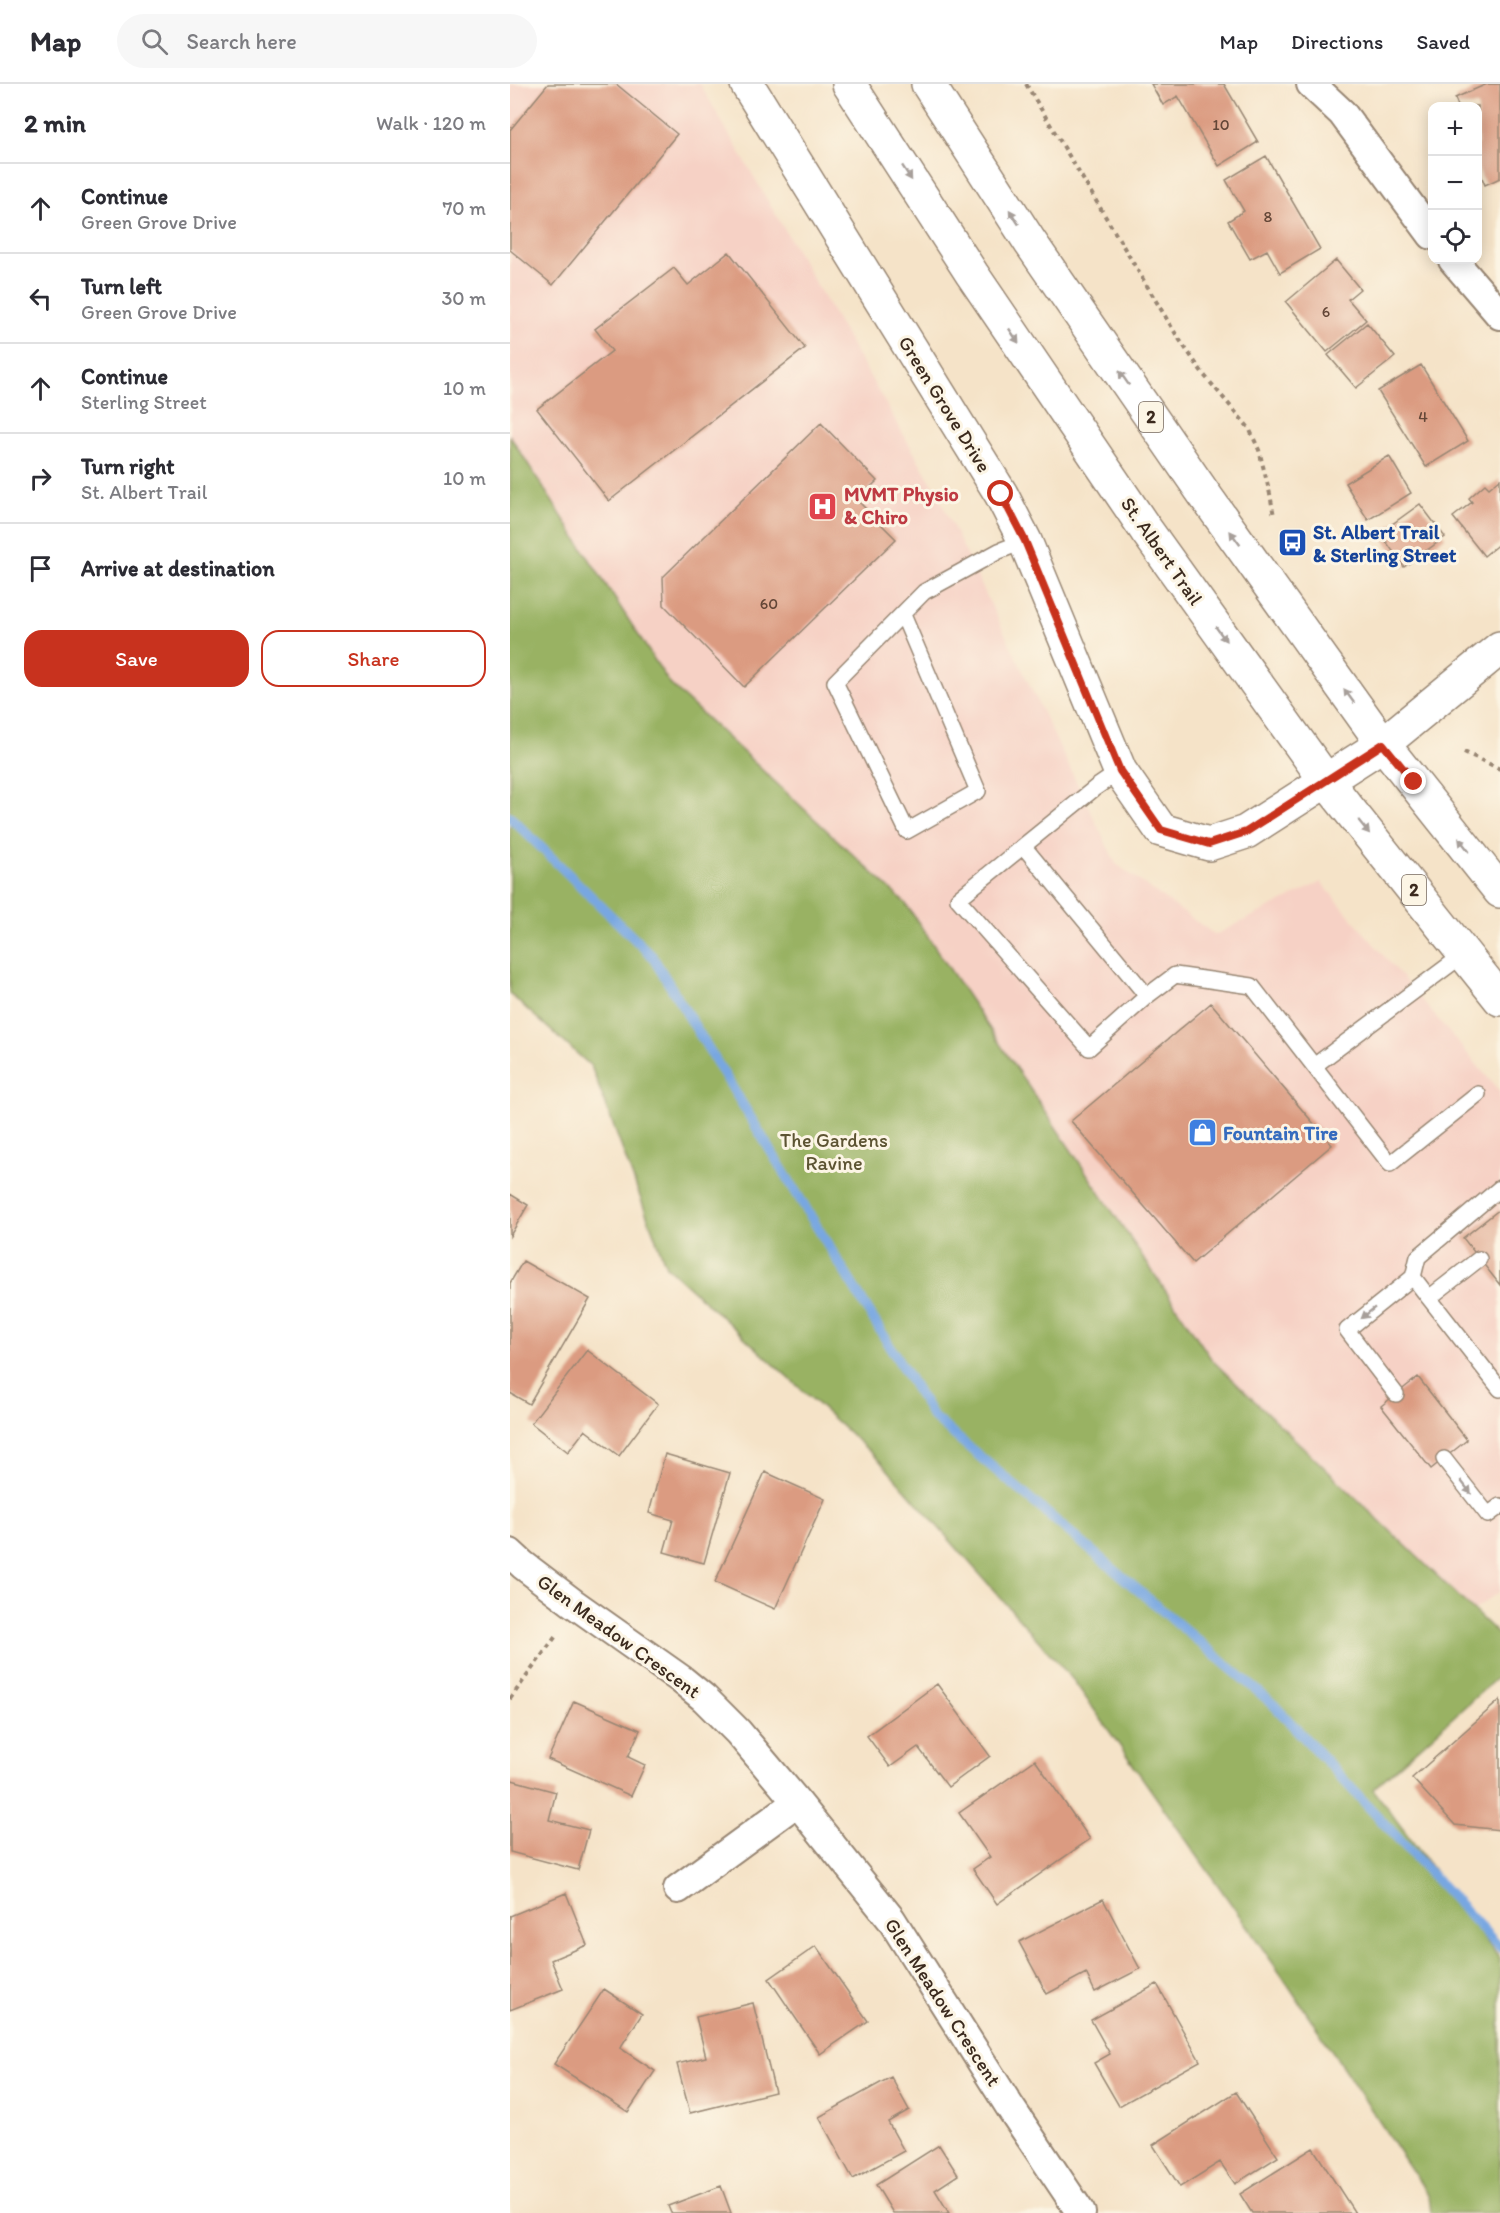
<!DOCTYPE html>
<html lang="en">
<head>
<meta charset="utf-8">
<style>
	body { margin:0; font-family:Itim,sans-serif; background:#f7f7f7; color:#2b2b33 }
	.controls { position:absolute; right:18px; top:18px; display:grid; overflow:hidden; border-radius:12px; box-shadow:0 3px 15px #0003 }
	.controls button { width:54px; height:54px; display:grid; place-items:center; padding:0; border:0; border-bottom:2px solid #e1e1e2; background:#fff; color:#2b2b33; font:30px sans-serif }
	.stop { position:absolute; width:18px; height:18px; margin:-14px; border:4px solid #c8321e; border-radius:50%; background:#fff }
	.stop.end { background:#c8321e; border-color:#fff; box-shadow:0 2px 6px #0008 }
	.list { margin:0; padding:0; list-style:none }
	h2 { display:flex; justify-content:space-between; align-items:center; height:78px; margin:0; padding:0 24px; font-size:26px }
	h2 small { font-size:20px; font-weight:400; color:#7c7c81 }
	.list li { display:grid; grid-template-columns:39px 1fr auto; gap:18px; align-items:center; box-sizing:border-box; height:90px; padding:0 24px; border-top:2px solid #e1e1e2 }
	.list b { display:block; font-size:22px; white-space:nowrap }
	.list p { margin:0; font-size:20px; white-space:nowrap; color:#7c7c81 }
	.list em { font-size:20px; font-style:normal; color:#7c7c81 }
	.actions { display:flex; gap:12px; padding:18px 24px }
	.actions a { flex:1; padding:14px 0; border:2px solid #c8321e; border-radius:18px; text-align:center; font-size:21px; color:#c8321e }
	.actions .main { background:#c8321e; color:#fff }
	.icon { flex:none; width:33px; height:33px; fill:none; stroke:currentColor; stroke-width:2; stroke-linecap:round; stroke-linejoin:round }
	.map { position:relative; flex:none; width:990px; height:2129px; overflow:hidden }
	header { display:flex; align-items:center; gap:36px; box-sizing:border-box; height:84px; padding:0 30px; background:#fff; border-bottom:2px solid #e1e1e2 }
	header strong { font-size:28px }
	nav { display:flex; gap:33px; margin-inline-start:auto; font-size:21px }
	.search { width:420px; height:54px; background:#f7f7f7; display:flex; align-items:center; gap:15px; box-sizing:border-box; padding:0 21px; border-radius:33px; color:#7c7c81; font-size:22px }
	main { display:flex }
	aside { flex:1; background:#fff }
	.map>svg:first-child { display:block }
</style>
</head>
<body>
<header>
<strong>Map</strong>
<div class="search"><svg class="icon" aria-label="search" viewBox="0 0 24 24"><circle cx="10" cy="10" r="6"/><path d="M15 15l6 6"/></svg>Search here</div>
<nav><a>Map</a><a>Directions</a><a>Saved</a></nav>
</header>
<main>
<aside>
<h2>2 min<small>Walk · 120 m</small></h2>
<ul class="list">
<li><svg class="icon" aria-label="ahead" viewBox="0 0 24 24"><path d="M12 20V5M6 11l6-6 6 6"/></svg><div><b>Continue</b><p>Green Grove Drive</p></div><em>70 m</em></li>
<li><svg class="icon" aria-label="left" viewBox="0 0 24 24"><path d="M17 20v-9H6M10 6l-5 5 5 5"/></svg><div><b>Turn left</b><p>Green Grove Drive</p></div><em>30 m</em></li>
<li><svg class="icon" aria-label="ahead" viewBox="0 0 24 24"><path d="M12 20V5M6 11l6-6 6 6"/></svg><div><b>Continue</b><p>Sterling Street</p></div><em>10 m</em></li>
<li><svg class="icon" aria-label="right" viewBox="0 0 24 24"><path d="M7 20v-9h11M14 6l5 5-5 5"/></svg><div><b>Turn right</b><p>St. Albert Trail</p></div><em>10 m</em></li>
<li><svg class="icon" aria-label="arrive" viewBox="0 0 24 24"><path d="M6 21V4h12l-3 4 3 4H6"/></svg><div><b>Arrive at destination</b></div></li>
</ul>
<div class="actions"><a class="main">Save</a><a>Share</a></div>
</aside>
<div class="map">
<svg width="990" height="2129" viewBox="0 0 990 2129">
	<rect width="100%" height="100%" fill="#fcf5e5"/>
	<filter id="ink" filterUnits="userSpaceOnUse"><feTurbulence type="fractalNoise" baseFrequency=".0167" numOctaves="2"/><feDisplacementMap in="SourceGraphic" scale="12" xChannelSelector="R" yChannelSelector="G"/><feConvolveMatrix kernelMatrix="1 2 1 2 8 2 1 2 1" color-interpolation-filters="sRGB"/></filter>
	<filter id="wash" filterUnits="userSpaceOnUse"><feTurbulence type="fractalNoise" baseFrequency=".008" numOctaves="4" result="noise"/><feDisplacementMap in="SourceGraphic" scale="24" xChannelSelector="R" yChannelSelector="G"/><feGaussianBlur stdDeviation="1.35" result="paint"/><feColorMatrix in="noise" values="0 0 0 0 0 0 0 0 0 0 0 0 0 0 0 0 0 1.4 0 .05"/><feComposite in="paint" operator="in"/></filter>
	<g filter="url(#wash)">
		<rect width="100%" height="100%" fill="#f5e3c8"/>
		<path fill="#f6d1c5" d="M0 0H190L424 403 606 780 705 851 811 798 990 1008V1507L963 1527 702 1276 396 820 160 600 0 352Z"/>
		<path fill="#99b264" stroke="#6a6e41" stroke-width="1.5" d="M0 352 160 600 396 820 702 1276 990 1552V1591L863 1705 990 1875V2129H921L919 2112 772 1892 564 1597 370 1377 156 1182 81 982 0 910Z"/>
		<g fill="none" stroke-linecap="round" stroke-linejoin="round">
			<path stroke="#78a7e1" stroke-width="10" d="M0 733 142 872 423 1333 763 1620 990 1864"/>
		</g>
		<g id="blocks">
			<path fill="#db9b81" d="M38 0H106L167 50 43 201 0 166V46Z
				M641 0H714L748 58 709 82 668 12 653 21Z
				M977 0H990V94L975 101 968 84V22H948L945 14Z
				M756 72 810 165 770 189 757 166 740 175 718 137 734 127 716 96Z
				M219 168 295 264 99 417 27 325 102 267 85 245 164 184 178 201Z
				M826 176 850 205 838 215 856 236 817 268 776 218Z
				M857 239 885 273 846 304 818 271Z
				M911 281 958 357 916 383 868 307Z
				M311 339 367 397 347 416 386 455 234 603 154 521 153 493Z
				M879 372 901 409 858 436 835 399Z
				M990 395V459L974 472 943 433 962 418 959 414 975 400 979 404Z
				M910 420 935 453 894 483 870 449Z
				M701 919 822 1061 683 1179 561 1037Z
				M0 1110 18 1121 0 1152Z
				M990 1125V1201L953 1154Z
				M13 1177 80 1215 19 1320 0 1309V1199Z
				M77 1266 148 1320 109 1372 75 1346 58 1368 21 1339Z
				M908 1293 957 1356 921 1385 871 1322Z
				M155 1370 220 1389 194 1479 154 1468 163 1436 139 1429Z
				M255 1388 315 1415 265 1525 205 1498Z
				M427 1600 480 1672 438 1703 408 1663 380 1683 357 1652Z
				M990 1616V1746L945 1741 902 1694Z
				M64 1617 130 1646 118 1673 135 1681 121 1712 38 1675Z
				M525 1676 580 1755 487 1820 463 1785 480 1773 449 1729Z
				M2 1696 46 1708 39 1736 79 1746 68 1786 0 1768V1703Z
				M56 1809 77 1861 41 1876 53 1905 0 1926V1832Z
				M593 1815 630 1885 585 1908 576 1889 537 1910 509 1858Z
				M306 1862 358 1937 310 1970 259 1895Z
				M647 1900 690 1977 609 2022 584 1979 600 1970 581 1936Z
				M94 1905 132 1930 110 1964 145 1987 118 2028 44 1980Z
				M243 1919 265 2008 180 2029 167 1980 196 1973 186 1933Z
				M381 1993 399 2026 378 2038 394 2067 343 2095 309 2033Z
				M726 2008 768 2073 725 2100 710 2078 670 2103 643 2061Z
				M429 2061 448 2091 425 2106 439 2129H383L366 2101Z
				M803 2064 845 2129H742L730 2110Z
				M211 2102 221 2129H161L158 2122Z"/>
		</g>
	</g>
	<g filter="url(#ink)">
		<use href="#blocks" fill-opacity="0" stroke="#988673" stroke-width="1.5"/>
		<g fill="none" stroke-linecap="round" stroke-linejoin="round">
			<defs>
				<path id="lane" d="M393 531 468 707 397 747 325 598 414 508 489 467 515 457
					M610 687 585 704 448 815 579 964 637 912 665 891 742 902 880 1080 968 1010
					M514 763 637 912
					M804 982 954 870
					M969 1175 919 1214 990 1305
					M919 1214 903 1193 908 1173 990 1104
					M886 1310 837 1246 903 1193
					M934 1375 978 1431 990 1422"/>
				<path id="street" d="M801 0 832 29 922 151
					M943 176 990 231
					M0 1469 13 1481 63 1519 172 1596 194 1614 228 1648 287 1718 381 1835 500 2023 571 2129
					M168 1805 287 1718"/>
				<path id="secondary" d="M237 0 491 410 515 457 610 687 651 746 699 760 736 748 873 660 990 564"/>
				<path id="primary" d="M339 0 462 190 636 446 817 698 990 915
					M418 0 520 158 694 410 873 660 990 807"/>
			</defs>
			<use href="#lane" stroke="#988673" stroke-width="18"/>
			<use href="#street" stroke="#988673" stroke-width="32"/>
			<use href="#secondary" stroke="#988673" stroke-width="36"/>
			<use href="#primary" stroke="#988673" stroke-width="36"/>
			<path stroke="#988673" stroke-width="4" stroke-dasharray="4.5 4.5" stroke-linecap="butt" d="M516 0 667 252 694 291 739 344 749 366 760 410 764 432
				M954 668 990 685
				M0 1615 46 1552"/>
			<use href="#lane" stroke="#fff" stroke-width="15"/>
			<use href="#street" stroke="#fff" stroke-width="28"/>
			<use href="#secondary" stroke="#fff" stroke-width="33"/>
			<use href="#primary" stroke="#fff" stroke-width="33"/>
		</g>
		<defs><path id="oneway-solid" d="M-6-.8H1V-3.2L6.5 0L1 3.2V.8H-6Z" transform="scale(1.5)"/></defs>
		<g fill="#a79f9a">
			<use href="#oneway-solid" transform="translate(397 89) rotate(57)"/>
			<use href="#oneway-solid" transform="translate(504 133) rotate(-123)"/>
			<use href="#oneway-solid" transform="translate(504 252) rotate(56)"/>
			<use href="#oneway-solid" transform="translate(614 294) rotate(-125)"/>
			<use href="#oneway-solid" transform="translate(725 454) rotate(-126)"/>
			<use href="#oneway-solid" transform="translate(711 550) rotate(54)"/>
			<use href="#oneway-solid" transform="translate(839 612) rotate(-126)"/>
			<use href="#oneway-solid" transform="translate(854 743) rotate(51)"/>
			<use href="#oneway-solid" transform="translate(954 761) rotate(-128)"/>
			<use href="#oneway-solid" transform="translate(858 1229) rotate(141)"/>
			<use href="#oneway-solid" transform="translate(956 1403) rotate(52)"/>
		</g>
	</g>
	<g fill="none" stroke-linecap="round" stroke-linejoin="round" filter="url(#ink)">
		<path stroke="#c8321e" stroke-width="8" d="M491 410 515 457 610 687 651 746 699 760 736 748 873 660 904 698"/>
	</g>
	<defs>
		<symbol id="hospital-square" viewBox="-11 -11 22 22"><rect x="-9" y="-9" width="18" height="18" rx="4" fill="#e0444e" stroke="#fcf5e5"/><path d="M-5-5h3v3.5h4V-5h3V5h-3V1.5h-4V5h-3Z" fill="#fff"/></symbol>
		<symbol id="bus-square" viewBox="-11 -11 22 22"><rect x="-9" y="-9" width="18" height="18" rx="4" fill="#1a4fb4" stroke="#fcf5e5"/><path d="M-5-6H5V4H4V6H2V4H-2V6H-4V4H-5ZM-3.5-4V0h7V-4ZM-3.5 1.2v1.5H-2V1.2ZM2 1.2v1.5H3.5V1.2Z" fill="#fff"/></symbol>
		<symbol id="shop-square" viewBox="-11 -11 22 22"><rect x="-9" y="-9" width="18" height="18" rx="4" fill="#3f7fe0" stroke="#fcf5e5"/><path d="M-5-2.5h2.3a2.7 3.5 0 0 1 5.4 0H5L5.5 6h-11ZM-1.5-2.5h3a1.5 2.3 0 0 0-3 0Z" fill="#fff"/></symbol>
	</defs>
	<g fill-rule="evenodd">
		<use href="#hospital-square" x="296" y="406" width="33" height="33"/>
		<use href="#bus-square" x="766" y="442" width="33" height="33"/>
		<use href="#shop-square" x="676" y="1032" width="33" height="33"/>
	</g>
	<g text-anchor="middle" stroke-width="6" stroke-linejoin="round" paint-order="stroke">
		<g font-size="16" fill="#634637">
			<text x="711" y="46">10</text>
			<text x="758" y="138">8</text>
			<text x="816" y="233">6</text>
			<text x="913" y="338">4</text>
			<text x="259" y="525">60</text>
		</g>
		<g fill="#fcf5e5" stroke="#75675a" stroke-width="1.5">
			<rect x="629" y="318" width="24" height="30" rx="4.5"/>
			<rect x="892" y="791" width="24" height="30" rx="4.5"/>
		</g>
		<g font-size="18" font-weight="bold" fill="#3b2a1e">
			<text x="641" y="339">2</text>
			<text x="904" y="812">2</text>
		</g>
		<g font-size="20" fill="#3b2a1e" stroke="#fcf5e5">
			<text transform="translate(435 320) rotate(58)" y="7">Green Grove Drive</text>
			<text transform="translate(652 467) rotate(55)" y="7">St. Albert Trail</text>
			<text transform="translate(109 1552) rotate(36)" y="7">Glen Meadow Crescent</text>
			<text transform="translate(433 1918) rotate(57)" y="7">Glen Meadow Crescent</text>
		</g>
		<g font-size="20" font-weight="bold" fill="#be3a42" stroke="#fcf5e5" text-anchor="start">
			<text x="334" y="417">MVMT Physio<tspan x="334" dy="23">&amp; Chiro</tspan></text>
		</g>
		<g font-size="20" font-weight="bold" fill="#164399" stroke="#fcf5e5" text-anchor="start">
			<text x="803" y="455">St. Albert Trail<tspan x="803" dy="23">&amp; Sterling Street</tspan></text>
		</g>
		<g font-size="20" font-weight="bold" fill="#366cbe" stroke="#fcf5e5" text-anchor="start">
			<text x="713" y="1056">Fountain Tire</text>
		</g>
		<g font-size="20" fill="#5d5433" stroke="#fcf5e5">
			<text x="324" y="1063">The Gardens<tspan x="324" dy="23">Ravine</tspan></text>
		</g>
	</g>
</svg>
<div class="controls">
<button>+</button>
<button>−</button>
<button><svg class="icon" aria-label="locate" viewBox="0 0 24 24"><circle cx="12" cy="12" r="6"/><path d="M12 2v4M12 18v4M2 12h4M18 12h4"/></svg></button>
</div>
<div class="stop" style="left:491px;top:410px"></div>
<div class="stop end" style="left:904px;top:698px"></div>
</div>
</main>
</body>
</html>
